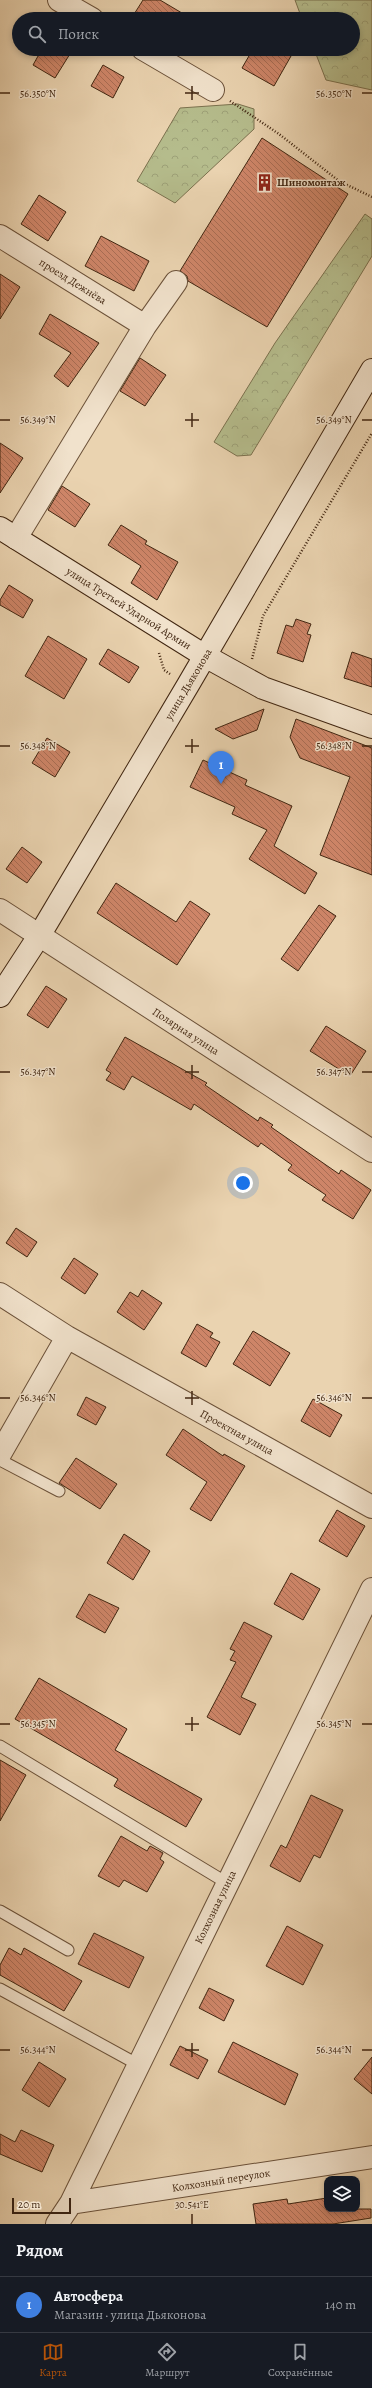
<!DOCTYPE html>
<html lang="ru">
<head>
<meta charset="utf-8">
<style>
	body { margin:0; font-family:Alegreya,serif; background:#20242c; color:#f1f3f6 }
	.controls { position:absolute; right:12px; bottom:12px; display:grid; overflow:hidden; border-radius:8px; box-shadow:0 2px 6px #0003 }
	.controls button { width:36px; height:36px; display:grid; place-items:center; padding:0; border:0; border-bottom:1px solid #363941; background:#171b24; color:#f1f3f6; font:20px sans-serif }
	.scale { position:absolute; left:12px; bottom:10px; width:59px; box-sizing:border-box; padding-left:4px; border:2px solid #412611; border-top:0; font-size:11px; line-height:14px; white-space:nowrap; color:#412611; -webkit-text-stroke:3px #f1e2cc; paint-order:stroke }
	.you { position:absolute; left:243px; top:1183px; width:14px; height:14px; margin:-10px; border:3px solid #fff; border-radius:50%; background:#1a73e8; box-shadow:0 0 0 6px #1a73e833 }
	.badge { display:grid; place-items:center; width:26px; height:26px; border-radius:50%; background:#b45309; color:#fff; font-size:13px; font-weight:700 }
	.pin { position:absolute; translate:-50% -33px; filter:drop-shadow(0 1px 2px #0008) }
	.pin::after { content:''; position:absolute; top:21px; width:14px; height:12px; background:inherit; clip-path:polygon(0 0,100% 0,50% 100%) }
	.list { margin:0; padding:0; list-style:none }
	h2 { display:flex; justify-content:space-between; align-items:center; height:52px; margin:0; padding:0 16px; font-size:17px }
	h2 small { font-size:13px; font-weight:400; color:#9ea1a6 }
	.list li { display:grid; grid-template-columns:26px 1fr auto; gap:12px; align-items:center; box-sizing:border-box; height:56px; padding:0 16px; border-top:1px solid #363941 }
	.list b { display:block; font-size:15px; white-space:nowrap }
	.list p { margin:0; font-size:13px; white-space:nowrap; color:#9ea1a6 }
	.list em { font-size:13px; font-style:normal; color:#9ea1a6 }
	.icon { flex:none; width:22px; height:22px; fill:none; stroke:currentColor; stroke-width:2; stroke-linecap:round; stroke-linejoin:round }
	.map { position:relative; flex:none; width:372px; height:2224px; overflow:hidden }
	.search { position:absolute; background:#171b24; box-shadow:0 2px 6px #0003; left:12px; right:12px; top:12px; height:44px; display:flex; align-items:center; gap:10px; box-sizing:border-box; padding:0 14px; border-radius:22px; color:#9ea1a6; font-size:15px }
	.sheet { height:108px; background:#171b24 }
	nav { display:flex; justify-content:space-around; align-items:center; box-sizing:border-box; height:56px; border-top:1px solid #363941; background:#171b24; font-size:11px; color:#9ea1a6 }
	nav a { display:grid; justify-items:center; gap:2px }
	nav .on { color:#b45309 }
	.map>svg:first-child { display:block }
</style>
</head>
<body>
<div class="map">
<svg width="372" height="2224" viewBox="0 0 372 2224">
	<defs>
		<pattern id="forest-crowns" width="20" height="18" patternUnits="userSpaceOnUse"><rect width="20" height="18" fill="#b5bc8c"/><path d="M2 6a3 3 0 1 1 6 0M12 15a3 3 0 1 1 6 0" fill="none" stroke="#9da178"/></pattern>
		<pattern id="building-back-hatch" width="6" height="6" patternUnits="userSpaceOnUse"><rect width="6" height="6" fill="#ce8568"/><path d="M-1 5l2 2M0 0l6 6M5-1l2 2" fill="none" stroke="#a96d54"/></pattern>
	</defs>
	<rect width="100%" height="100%" fill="#ead3b0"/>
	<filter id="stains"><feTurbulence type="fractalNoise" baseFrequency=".005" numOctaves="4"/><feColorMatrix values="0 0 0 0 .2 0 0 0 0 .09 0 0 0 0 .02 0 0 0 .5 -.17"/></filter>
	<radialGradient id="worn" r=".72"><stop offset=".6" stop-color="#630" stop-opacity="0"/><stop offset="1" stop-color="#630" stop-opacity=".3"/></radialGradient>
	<path fill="url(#forest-crowns)" stroke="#7b714e" d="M295 0H372V90L326 80 314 49H353V19H302Z
		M238 104 254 109V129L175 203 137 181 180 108Z
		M365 214 372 219V256L251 455 237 456 214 442 275 343Z"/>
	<path fill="url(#building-back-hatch)" stroke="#412611" d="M143 0H160L192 19H131Z
		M42 49H73L55 78 33 65Z
		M253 49H295L274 86 242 68Z
		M103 65 124 77 113 98 91 86Z
		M262 138 348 194 267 327 188 281 187 276 180 271Z
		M39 195 66 212 48 241 21 224Z
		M101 236 149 261 134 291 85 266Z
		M0 274 20 287 0 319Z
		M50 314 99 343 68 387 54 376 71 353 39 334Z
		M140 358 166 375 145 406 120 391Z
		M0 443 23 458 0 493Z
		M62 486 90 504 75 527 48 510Z
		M121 525 147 541 145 544 178 562 157 600 131 583 141 566 108 545Z
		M9 585 33 600 23 618 0 605V600Z
		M296 619 311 624 307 634 311 635 303 662 277 653 286 625 293 627Z
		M48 636 87 659 64 699 25 676Z
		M108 649 139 667 129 683 99 664Z
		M352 652 372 659V687L344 678Z
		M264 709 257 730 233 739 215 729Z
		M296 719 372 748V875L320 855 350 777 300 758 290 737Z
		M47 738 70 752 55 777 32 763Z
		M203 760 247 780 245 785 292 806 274 846 317 873 305 894 249 859 267 830 232 814 235 807 190 787Z
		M22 847 42 862 27 883 6 869Z
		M116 883 176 922 190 901 210 914 177 965 97 913Z
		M319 905 336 916 298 971 281 959Z
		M46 986 67 999 48 1028 27 1015Z
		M326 1026 366 1051 350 1076 310 1051Z
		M125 1037 207 1083 205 1085 258 1121 260 1117 273 1125 271 1127 339 1174 341 1170 371 1190 353 1219 322 1200 326 1195 288 1170 292 1165 261 1143 258 1147 194 1104 191 1110 132 1076 124 1090 106 1080 111 1073 106 1070Z
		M16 1228 37 1242 27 1257 6 1243Z
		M74 1258 98 1274 85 1294 61 1278Z
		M142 1290 162 1303 144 1330 117 1312 130 1292 138 1297Z
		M197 1324 213 1333 210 1337 220 1342 206 1367 181 1353Z
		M253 1331 290 1353 270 1386 233 1364Z
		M86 1397 106 1407 96 1425 77 1415Z
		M313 1399 342 1415 330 1437 301 1421Z
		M183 1429 223 1456 224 1454 245 1466 211 1521 190 1509 207 1482 166 1455Z
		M76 1458 117 1484 100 1509 59 1483Z
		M337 1510 365 1526 347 1557 319 1541Z
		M124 1534 150 1551 133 1580 107 1563Z
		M291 1573 320 1589 303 1620 274 1604Z
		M89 1594 119 1608 105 1633 76 1617Z
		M244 1622 272 1636 241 1697 256 1704 240 1735 207 1717 236 1662 230 1660 235 1651 230 1649Z
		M39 1678 127 1729 115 1750 202 1799 186 1827 114 1786 118 1779 15 1719Z
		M0 1760 26 1775 0 1821Z
		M311 1795 343 1810 320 1858 314 1855 300 1882 270 1866 281 1845 286 1848Z
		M121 1836 147 1851 150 1846 163 1853 160 1859 164 1862 147 1892 124 1880 119 1887 98 1876Z
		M287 1926 323 1945 303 1985 266 1966Z
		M94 1933 144 1957 129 1988 78 1964Z
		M9 1948 21 1955 24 1948 82 1981 64 2011 0 1975V1965Z
		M209 1988 234 2000 224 2021 199 2008Z
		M233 2042 298 2074 285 2105 218 2072Z
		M180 2046 208 2060 198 2079 170 2065Z
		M372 2057V2094L354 2079Z
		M39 2062 66 2079 49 2107 22 2090Z
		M21 2130 54 2145 42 2172 0 2154V2134L15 2142Z
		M327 2198V2209H371V2218L333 2224H256L253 2204 287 2199 288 2204Z"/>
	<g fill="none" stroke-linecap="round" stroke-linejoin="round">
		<defs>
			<path id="lane" d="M0 1460 59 1491
				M0 1746 227 1883
				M0 1911 68 1950
				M0 1989 137 2064"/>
			<path id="street" d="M59 0 92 19
				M143 49 213 90
				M0 236 145 326
				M16 538 145 326 176 282
				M0 910 372 1151
				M0 1294 67 1337 372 1507
				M0 1454 67 1337
				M71 2203 372 2157
				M57 2224 71 2203 372 1589"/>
			<path id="secondary" d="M0 528 205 656 263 688 372 727
				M0 996 39 936 188 685 372 370"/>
		</defs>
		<use href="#lane" stroke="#6b5139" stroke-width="13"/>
		<use href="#street" stroke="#6b5139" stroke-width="24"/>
		<use href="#secondary" stroke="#412611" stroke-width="24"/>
		<path stroke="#412611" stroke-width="2.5" stroke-dasharray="1 2" stroke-linecap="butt" d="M230 101 279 134 339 181 372 197
			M159 653 164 670 170 674
			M252 659 263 616 372 433"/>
		<use href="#lane" stroke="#f1e2cc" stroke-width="11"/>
		<use href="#street" stroke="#f1e2cc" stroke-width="22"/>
		<use href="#secondary" stroke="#f1e2cc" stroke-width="22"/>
	</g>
	<path fill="none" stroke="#412611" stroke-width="1.5" d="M192 86V100M0 93H10M185 93H199M362 93H372M192 413V427M0 420H10M185 420H199M362 420H372M192 739V753M0 746H10M185 746H199M362 746H372M192 1065V1079M0 1072H10M185 1072H199M362 1072H372M192 1391V1405M0 1398H10M185 1398H199M362 1398H372M192 1717V1731M0 1724H10M185 1724H199M362 1724H372M192 2043V2057M0 2050H10M185 2050H199M362 2050H372M192 2214V2224"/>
	<defs>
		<symbol id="building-bare" viewBox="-9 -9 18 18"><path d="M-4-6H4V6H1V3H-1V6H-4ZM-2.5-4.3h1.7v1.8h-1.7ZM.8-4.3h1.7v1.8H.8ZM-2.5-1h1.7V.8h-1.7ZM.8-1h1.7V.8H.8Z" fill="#8f2418" stroke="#f1e2cc" stroke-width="2.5" paint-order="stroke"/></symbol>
	</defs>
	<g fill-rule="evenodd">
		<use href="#building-bare" x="252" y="170" width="25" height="25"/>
	</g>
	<g text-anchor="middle" stroke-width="3" stroke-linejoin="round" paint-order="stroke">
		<g font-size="11" font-weight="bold" fill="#412611" stroke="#f1e2cc" text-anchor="start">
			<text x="277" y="186">Шиномонтаж</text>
		</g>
		<g font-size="11" fill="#412611" stroke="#f1e2cc">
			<text transform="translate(73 281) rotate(32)" y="4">проезд Дежнёва</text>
			<text transform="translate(129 608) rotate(32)" y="4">улица Третьей Ударной Армии</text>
			<text transform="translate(188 684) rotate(-59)" y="4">улица Дьяконова</text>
			<text transform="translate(186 1031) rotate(33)" y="4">Полярная улица</text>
			<text transform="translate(237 1432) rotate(29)" y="4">Проектная улица</text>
			<text transform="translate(215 1907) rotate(-64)" y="4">Колхозная улица</text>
			<text transform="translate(221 2180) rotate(-9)" y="4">Колхозный переулок</text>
		</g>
	</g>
	<g font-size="10" text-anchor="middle" fill="#412611" stroke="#f1e2cc" stroke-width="3" stroke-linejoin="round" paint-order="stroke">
		<text x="38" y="97">56.350°N</text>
		<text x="334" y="97">56.350°N</text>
		<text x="38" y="423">56.349°N</text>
		<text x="334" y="423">56.349°N</text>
		<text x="38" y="749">56.348°N</text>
		<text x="334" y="749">56.348°N</text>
		<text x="38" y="1075">56.347°N</text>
		<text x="334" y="1075">56.347°N</text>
		<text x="38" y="1401">56.346°N</text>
		<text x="334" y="1401">56.346°N</text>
		<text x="38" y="1727">56.345°N</text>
		<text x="334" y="1727">56.345°N</text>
		<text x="38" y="2053">56.344°N</text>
		<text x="334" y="2053">56.344°N</text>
		<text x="192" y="2208">30.541°E</text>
	</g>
	<rect width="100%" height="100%" filter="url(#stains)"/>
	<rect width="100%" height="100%" fill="url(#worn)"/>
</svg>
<div class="controls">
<button><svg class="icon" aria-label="layers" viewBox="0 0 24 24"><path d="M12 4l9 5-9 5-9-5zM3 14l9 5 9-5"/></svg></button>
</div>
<div class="scale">20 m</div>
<div class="you"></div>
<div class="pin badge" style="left:221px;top:784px;background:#3f7fe0">1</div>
<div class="search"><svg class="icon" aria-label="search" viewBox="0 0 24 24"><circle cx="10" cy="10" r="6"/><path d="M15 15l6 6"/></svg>Поиск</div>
</div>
<section class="sheet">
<h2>Рядом<small></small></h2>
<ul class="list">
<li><span class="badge" style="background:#3f7fe0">1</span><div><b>Автосфера</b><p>Магазин · улица Дьяконова</p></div><em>140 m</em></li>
</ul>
</section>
<nav>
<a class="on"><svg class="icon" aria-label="map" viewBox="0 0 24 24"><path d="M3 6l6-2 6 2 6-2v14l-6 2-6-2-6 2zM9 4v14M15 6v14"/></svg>Карта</a>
<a><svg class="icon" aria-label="directions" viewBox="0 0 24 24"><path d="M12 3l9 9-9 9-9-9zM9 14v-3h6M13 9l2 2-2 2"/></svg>Маршрут</a>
<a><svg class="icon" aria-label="saved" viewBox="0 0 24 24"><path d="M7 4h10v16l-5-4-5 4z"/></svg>Сохранённые</a>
</nav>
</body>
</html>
